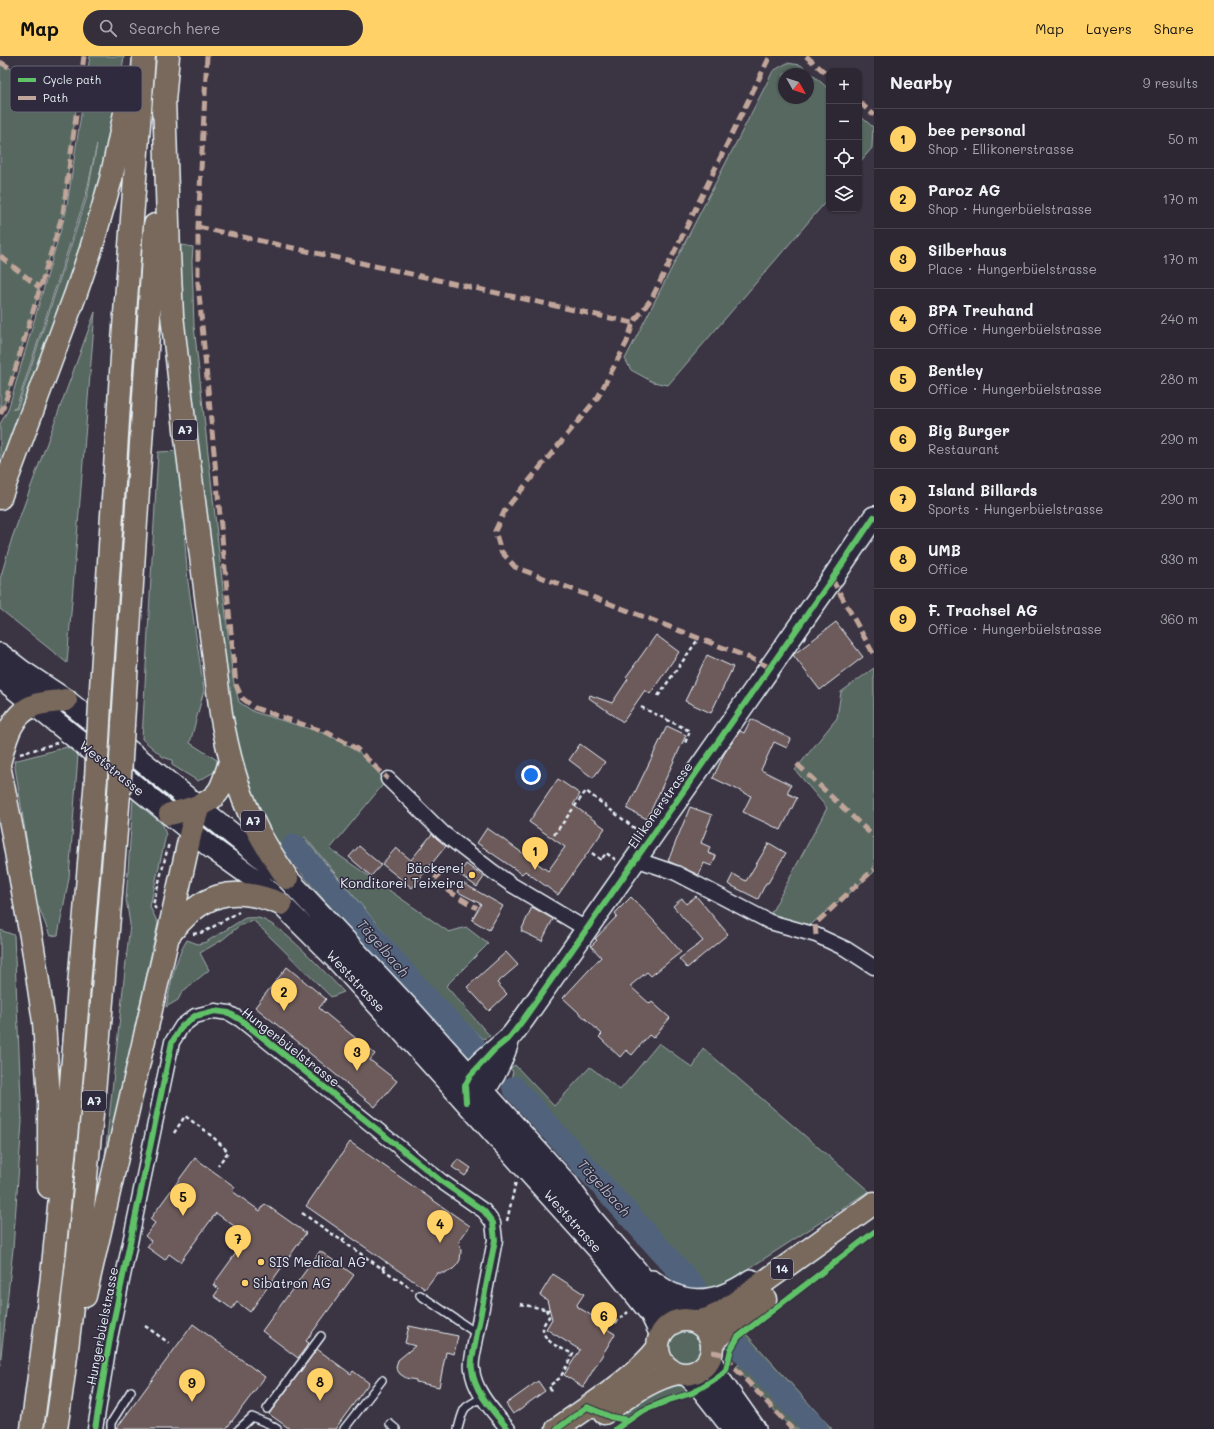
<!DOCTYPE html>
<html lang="en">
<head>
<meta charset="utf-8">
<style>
	body { margin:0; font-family:Mali,sans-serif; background:#342f3a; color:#f1f3f6 }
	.controls { position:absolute; right:12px; top:12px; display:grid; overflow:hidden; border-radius:8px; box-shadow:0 1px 3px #0004 }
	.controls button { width:36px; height:36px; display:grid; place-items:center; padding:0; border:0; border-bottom:1px solid #48444d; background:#2c2732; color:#f1f3f6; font:20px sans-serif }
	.compass { position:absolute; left:778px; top:12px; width:36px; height:36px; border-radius:50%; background:#2c2732; box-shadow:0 1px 3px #0004; rotate:129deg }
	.you { position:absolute; left:531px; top:719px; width:14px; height:14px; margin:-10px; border:3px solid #fff; border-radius:50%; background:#1a73e8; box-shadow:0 0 0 6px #1a73e833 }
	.badge { display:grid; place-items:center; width:26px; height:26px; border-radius:50%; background:#ffd166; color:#111; font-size:13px; font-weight:700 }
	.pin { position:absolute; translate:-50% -33px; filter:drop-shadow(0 1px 2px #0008) }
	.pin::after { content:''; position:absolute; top:21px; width:14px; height:12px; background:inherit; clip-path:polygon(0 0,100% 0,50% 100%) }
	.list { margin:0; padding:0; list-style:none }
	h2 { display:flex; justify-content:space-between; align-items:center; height:52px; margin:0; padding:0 16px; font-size:17px }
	h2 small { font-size:13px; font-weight:400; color:#a6a5ac }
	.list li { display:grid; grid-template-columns:26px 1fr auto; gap:12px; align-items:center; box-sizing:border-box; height:60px; padding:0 16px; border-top:1px solid #48444d }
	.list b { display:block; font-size:15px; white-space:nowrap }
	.list p { margin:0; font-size:13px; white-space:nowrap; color:#a6a5ac }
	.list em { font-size:13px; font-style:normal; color:#a6a5ac }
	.icon { flex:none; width:22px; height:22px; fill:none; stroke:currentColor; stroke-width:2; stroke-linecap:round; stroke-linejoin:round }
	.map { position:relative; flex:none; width:874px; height:1373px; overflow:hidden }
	header { display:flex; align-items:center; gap:24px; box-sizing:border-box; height:56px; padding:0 20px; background:#ffd166; color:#111 }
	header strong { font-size:19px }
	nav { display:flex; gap:22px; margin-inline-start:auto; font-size:14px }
	.search { width:280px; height:36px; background:#342f3a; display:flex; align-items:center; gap:10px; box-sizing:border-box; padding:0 14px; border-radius:22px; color:#a6a5ac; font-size:15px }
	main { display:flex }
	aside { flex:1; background:#2c2732 }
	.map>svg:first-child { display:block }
</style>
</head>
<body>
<header>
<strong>Map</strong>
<div class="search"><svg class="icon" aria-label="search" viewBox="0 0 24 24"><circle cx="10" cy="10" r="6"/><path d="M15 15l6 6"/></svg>Search here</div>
<nav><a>Map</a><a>Layers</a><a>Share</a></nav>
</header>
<main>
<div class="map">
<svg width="874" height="1373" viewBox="0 0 874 1373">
	<rect width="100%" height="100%" fill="#3b3443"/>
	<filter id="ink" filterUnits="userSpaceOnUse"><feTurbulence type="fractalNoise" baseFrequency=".025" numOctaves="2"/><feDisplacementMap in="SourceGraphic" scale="8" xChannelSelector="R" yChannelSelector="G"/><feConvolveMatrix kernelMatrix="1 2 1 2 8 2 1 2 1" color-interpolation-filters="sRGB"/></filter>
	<g filter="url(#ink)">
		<path fill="#576860" stroke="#a0acac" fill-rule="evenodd" d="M90 0H124L113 75 92 165 0 420V368L8 354 66 156ZM97 88 87 141 17 353H12L16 352 86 139Z
			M0 6 58 41 77 45 63 157 4 350 0 358Z
			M787 7 801 9 829 33V142L668 329 653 326 631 314 625 303 773 15ZM784 18H808V42H784Z
			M859 59 873 71 872 92 859 107Z
			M177 188 193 191 192 205 194 270 233 623 239 646 254 656 327 678 357 694 386 725 330 793 449 876 466 871 488 888 446 930 490 980 483 983 444 946 482 984 469 992 438 965 314 833 287 799 305 783 406 903 305 781 283 801 258 758 229 662 181 261Z
			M95 256 67 607 0 553V523L12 482Z
			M178 395 188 526 204 634 190 687 217 704 216 715 198 725 172 709V704L163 701 142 683 158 396Z
			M874 612V816L808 871 769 861 827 752 795 714 837 662 841 636Z
			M67 691 78 699 69 822 58 879 50 880 36 844 14 705Z
			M133 743 163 769 166 779 150 851 158 867 107 1099 105 1100 130 868 126 843Z
			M245 862C249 862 254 861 258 862 280 866 327 919 344 936L331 941 253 864 239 870 222 884 200 897 209 914 182 936 178 944 166 951C171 928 174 904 187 884L198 888 206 886Z
			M0 874 14 879 22 1066 13 1193 0 1309Z
			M659 987 693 1012 703 992 869 1135 725 1228C707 1236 705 1237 692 1222L679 1229 638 1180 509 1043 506 1036 513 1016 510 1012 515 1009 554 1050 590 1011 620 1034Z
			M667 1291a18 18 0 1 1 36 0a18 18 0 1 1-36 0Z
			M747 1279 832 1373H792L735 1312 739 1308C731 1297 739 1287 747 1279Z
			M679 1326 691 1334 673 1339 651 1348 628 1361 614 1358 646 1336Z"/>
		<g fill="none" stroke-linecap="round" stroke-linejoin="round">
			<path stroke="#51637c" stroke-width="24" d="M294 790 425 941 475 992
				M514 1032 694 1231
				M739 1291 816 1373"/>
		</g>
		<path fill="#6d5a5a" stroke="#e8f1f8" d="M836 566 863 601 820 634 793 599Z
			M656 579 679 596 650 638 645 634 623 666 589 642 590 639 612 647 628 623 626 621Z
			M707 599 733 611 711 657 685 645Z
			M751 663 791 683 787 692 774 686 761 714 791 729 787 737 797 742 781 774 743 756 751 740 713 722 724 698 740 675 744 677Z
			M667 670 686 679 647 763 627 753Z
			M580 688 605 706 593 722 569 704Z
			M558 723 580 738 573 749 605 772 558 839 525 815 522 818 477 787 487 772 548 815 565 791 529 766Z
			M690 751 712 759 701 787 710 791 708 797 716 800 712 810 704 807 699 819 668 805Z
			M432 778 446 790 412 832 382 808 396 792 411 804Z
			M769 787 786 797 768 827H766L758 843 728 828 733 818 746 825Z
			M359 790 381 809 371 820 349 801Z
			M466 808 484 821 477 831 459 818Z
			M463 827 503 850 489 874 472 864 481 848 458 836Z
			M696 840 728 878 687 912 679 903 703 885 673 850 682 842 686 848Z
			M631 841 656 867 681 896 651 920 647 916 630 930 650 948 652 946 670 962 653 982 649 979 632 999 626 994 620 1001 599 981 602 978 563 942 601 901 591 890 597 884 595 883 617 860 615 857Z
			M532 851 553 863 542 885 521 875Z
			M506 896 518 909 497 927 507 938 489 955 467 931Z
			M287 911 326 943 319 952 375 998 370 1004 397 1025 375 1051 307 995 308 994 255 951Z
			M350 1086 470 1170 459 1185 461 1195 460 1204 457 1209 453 1213 444 1217H437L425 1233 306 1150Z
			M195 1102 235 1131 232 1135 260 1155 265 1148 306 1177 250 1256 237 1246 232 1253 214 1240 219 1233 213 1229 244 1186 233 1178 237 1172 216 1157 180 1206 169 1198 165 1204 147 1191 151 1185 145 1180 155 1167 150 1163Z
			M458 1103 471 1112 465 1120 452 1111Z
			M320 1195 354 1219 306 1285 309 1287 298 1302 262 1275Z
			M553 1218 584 1238 576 1250 594 1261 592 1264 615 1278 583 1331 564 1319 580 1294 546 1273 552 1263 547 1244 540 1239Z
			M193 1268 265 1321 226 1373H116Z
			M409 1270 458 1280 454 1298 446 1296 439 1331 416 1326V1324L406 1322 400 1318 396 1312 398 1304 415 1290 405 1287Z
			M317 1293 351 1318 353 1315 369 1327 335 1373H290L269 1358Z
			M538 1325 545 1335 513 1358 506 1348Z"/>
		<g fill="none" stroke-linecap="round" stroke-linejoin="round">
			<defs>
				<path id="lane" d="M420 1239 476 1277
					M267 1353 321 1280
					M390 1368 396 1373
					M111 1373V1367L131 1335
					M239 1373 252 1361 269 1368 277 1373
					M344 1373 382 1324
					M458 1373C464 1350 462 1352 484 1341"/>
				<path id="street" d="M388 723 443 777 492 815 512 829 586 873
					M635 803 676 817 770 866 816 879 846 893 874 911
					M95 1373 110 1282 172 986 182 970 195 960 215 955 229 957 241 964 441 1125 484 1155 493 1167 495 1184 473 1298C472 1303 471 1308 472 1313 474 1336 494 1356 508 1373"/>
				<path id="secondary" d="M0 598 22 615 66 644 287 822 416 960 567 1128 592 1163 636 1214 663 1249 687 1263
					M0 621 213 793 259 826 334 901 400 973 607 1203 651 1258 661 1279
					M465 1033C465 1014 497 994 510 981 515 976 519 969 523 964L832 523 874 461
					M483 1035C496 1020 503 1002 509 983
					M652 1225C658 1229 664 1234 670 1237 699 1252 727 1241 751 1224
					M710 1301 718 1321 755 1373
					M686 1318 701 1332 733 1373"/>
				<path id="primary" d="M658 1291a27 27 0 1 1 54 0a27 27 0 1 1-54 0Z
					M696 1266 708 1263 721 1257 874 1147
					M712 1287 731 1270 765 1243
					M604 1357C628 1341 650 1323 678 1317
					M557 1373C590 1349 633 1324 658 1292"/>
				<path id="highway" d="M164 41 169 197 172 259 186 382 221 658C228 697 237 734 255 769 264 788 276 805 287 822
					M163 57 168 0
					M0 442 76 237 91 193 111 123 130 33
					M100 648 123 285 144 0
					M123 668 155 169
					M0 704C6 682 11 658 35 649 44 646 56 646 66 644
					M0 714 13 779 33 892 44 966 49 1042V1131
					M170 758C188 753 210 750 220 733 225 724 227 713 231 704
					M169 879C201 838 232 827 281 848
					M85 1240 168 880 191 775 199 750
					M32 1373 51 1229 69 1052 96 722
					M56 1373C66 1309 73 1244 80 1179 96 1032 107 885 119 738"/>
			</defs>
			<use href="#lane" stroke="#e8f1f8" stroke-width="10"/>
			<use href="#street" stroke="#e8f1f8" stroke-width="17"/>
			<use href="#secondary" stroke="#e8f1f8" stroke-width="24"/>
			<use href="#primary" stroke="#e8f1f8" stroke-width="25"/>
			<use href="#highway" stroke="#e8f1f8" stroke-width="25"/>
			<path stroke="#e8f1f8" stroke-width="2.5" stroke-dasharray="4 3" stroke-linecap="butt" d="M658 640 699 582
				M641 651 690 675 685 687
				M20 698 57 687
				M554 779 586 735 637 774
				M592 797 601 804 606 797 616 804
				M156 853 153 849 169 787
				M193 878 204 876 239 856
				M174 1077 185 1060C200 1071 216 1082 228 1096L218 1109
				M302 1157 413 1234
				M507 1165 516 1125
				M342 1185 347 1178
				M382 1213 387 1206
				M520 1248 549 1254
				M546 1253 549 1261C547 1264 543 1268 543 1272 542 1286 563 1293 573 1298L560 1322 549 1330 552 1337
				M615 1267 628 1256
				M145 1270 169 1287"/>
			<use href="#lane" stroke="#2f2a3d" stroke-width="7"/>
			<use href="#street" stroke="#2f2a3d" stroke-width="14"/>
			<use href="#secondary" stroke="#2f2a3d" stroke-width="21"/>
			<use href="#primary" stroke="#78695c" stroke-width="22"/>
			<use href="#highway" stroke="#78695c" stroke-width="22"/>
			<defs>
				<path id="highway-bridge" d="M96 722 100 648
					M119 738 123 668"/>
			</defs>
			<use href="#highway-bridge" stroke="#e8f1f8" stroke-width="25" stroke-linecap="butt"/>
			<use href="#highway-bridge" stroke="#78695c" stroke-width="22"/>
			<path stroke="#c0a59a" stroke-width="5" stroke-dasharray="10 5" stroke-linecap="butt" d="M207 0 198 171V227L236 629 242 642 255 652 328 677 357 693 388 723
				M806 0 829 20
				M0 6 58 41 77 45
				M859 46 874 59
				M198 171 633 267
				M0 200 40 232
				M0 358 4 350 63 157 84 0
				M832 523 874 599
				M769 611 750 602 515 511 501 495 495 475 505 454 598 341 627 286 633 267 652 242 770 0
				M797 708 874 781
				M441 815 433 826 477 852
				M816 879 815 868 874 813
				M712 1296C726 1298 728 1300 735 1312L792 1373"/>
			<defs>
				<path id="cycleway" d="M466 1046 465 1030 470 1020 494 994 510 981 523 964 832 523 874 461
					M95 1373 110 1282 172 986 182 970 195 960 215 955 229 957 241 964 441 1125 484 1155 493 1167 495 1184 473 1298C472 1303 471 1308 472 1313 474 1336 494 1356 508 1373
					M557 1373 587 1351 611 1361 627 1364
					M616 1373 640 1356 669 1344 692 1337 718 1321 726 1314 731 1293 738 1281 874 1176"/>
			</defs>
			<use href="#cycleway" stroke="#2f2a3d" stroke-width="8"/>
			<use href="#cycleway" stroke="#61c268" stroke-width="6"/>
		</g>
	</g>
	<g fill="#ffd166" stroke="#2f2a3d" stroke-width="1.5">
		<circle cx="472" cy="819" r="4"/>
		<circle cx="261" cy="1206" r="4"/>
		<circle cx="245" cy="1227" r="4"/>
	</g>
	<g text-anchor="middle" stroke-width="3" stroke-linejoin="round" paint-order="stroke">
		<g fill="#2f2a3d" stroke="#b0b5c0" stroke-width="1">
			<rect x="173" y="364" width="24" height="20" rx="3"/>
			<rect x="241" y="755" width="24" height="20" rx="3"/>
			<rect x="82" y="1035" width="24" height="20" rx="3"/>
			<rect x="771" y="1203" width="22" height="20" rx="3"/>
		</g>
		<g font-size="12" font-weight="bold" fill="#e8f1f8">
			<text x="185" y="378">A7</text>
			<text x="253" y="769">A7</text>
			<text x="94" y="1049">A7</text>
			<text x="782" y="1217">14</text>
		</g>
		<g font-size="13" fill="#e8f1f8" stroke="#2f2a3d">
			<text transform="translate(112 712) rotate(39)" y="5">Weststrasse</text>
			<text transform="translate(660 749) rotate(-55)" y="5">Ellikonerstrasse</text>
			<text transform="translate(356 925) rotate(47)" y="5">Weststrasse</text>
			<text transform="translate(291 991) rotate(38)" y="5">Hungerbüelstrasse</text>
			<text transform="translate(573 1165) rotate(48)" y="5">Weststrasse</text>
			<text transform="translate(102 1270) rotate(-79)" y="5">Hungerbüelstrasse</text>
		</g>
		<g font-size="13" fill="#e8f1f8" stroke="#2f2a3d" text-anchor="start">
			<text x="464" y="817" text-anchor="end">Bäckerei<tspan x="464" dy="15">Konditorei Teixeira</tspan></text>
			<text x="269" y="1211">SIS Medical AG</text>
			<text x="253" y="1232">Sibatron AG</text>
		</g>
		<g font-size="14" font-style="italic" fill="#acb8c6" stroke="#2f2a3d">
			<text transform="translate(383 892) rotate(49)" y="5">Tägelbach</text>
			<text transform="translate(604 1132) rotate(48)" y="5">Tägelbach</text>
		</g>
	</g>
	<rect x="10" y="10" width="132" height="46" rx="6" fill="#2f2a3d" stroke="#666675" stroke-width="1"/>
	<rect x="18" y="22" width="18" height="4" fill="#61c268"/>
	<rect x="18" y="40" width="18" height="4" fill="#c0a59a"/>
	<g font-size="11" fill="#e8f1f8">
		<text x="43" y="28">Cycle path</text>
		<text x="43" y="46">Path</text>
	</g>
</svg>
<div class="controls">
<button>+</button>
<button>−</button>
<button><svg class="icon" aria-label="locate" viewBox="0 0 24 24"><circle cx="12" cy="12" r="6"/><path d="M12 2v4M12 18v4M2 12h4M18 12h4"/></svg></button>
<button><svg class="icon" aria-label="layers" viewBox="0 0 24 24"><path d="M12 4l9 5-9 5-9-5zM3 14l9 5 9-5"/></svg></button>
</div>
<svg class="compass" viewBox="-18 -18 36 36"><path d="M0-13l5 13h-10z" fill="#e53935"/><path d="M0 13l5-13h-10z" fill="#a6a5ac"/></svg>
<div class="you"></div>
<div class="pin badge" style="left:535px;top:814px">1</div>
<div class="pin badge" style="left:284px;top:955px">2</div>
<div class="pin badge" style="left:357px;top:1015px">3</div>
<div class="pin badge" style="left:440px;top:1187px">4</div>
<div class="pin badge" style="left:183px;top:1160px">5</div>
<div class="pin badge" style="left:604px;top:1279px">6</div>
<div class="pin badge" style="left:238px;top:1202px">7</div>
<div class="pin badge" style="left:320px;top:1345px">8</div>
<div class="pin badge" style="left:192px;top:1346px">9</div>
</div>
<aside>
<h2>Nearby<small>9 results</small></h2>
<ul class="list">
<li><span class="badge">1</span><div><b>bee personal</b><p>Shop · Ellikonerstrasse</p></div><em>50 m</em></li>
<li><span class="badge">2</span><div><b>Paroz AG</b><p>Shop · Hungerbüelstrasse</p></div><em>170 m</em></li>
<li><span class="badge">3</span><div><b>Silberhaus</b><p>Place · Hungerbüelstrasse</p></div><em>170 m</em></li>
<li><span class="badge">4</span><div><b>BPA Treuhand</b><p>Office · Hungerbüelstrasse</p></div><em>240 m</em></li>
<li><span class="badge">5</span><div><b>Bentley</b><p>Office · Hungerbüelstrasse</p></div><em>280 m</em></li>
<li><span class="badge">6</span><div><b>Big Burger</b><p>Restaurant</p></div><em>290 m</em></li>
<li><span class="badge">7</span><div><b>Island Billards</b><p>Sports · Hungerbüelstrasse</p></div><em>290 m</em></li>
<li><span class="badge">8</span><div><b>UMB</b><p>Office</p></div><em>330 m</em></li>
<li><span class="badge">9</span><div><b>F. Trachsel AG</b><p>Office · Hungerbüelstrasse</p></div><em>360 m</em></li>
</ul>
</aside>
</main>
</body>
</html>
